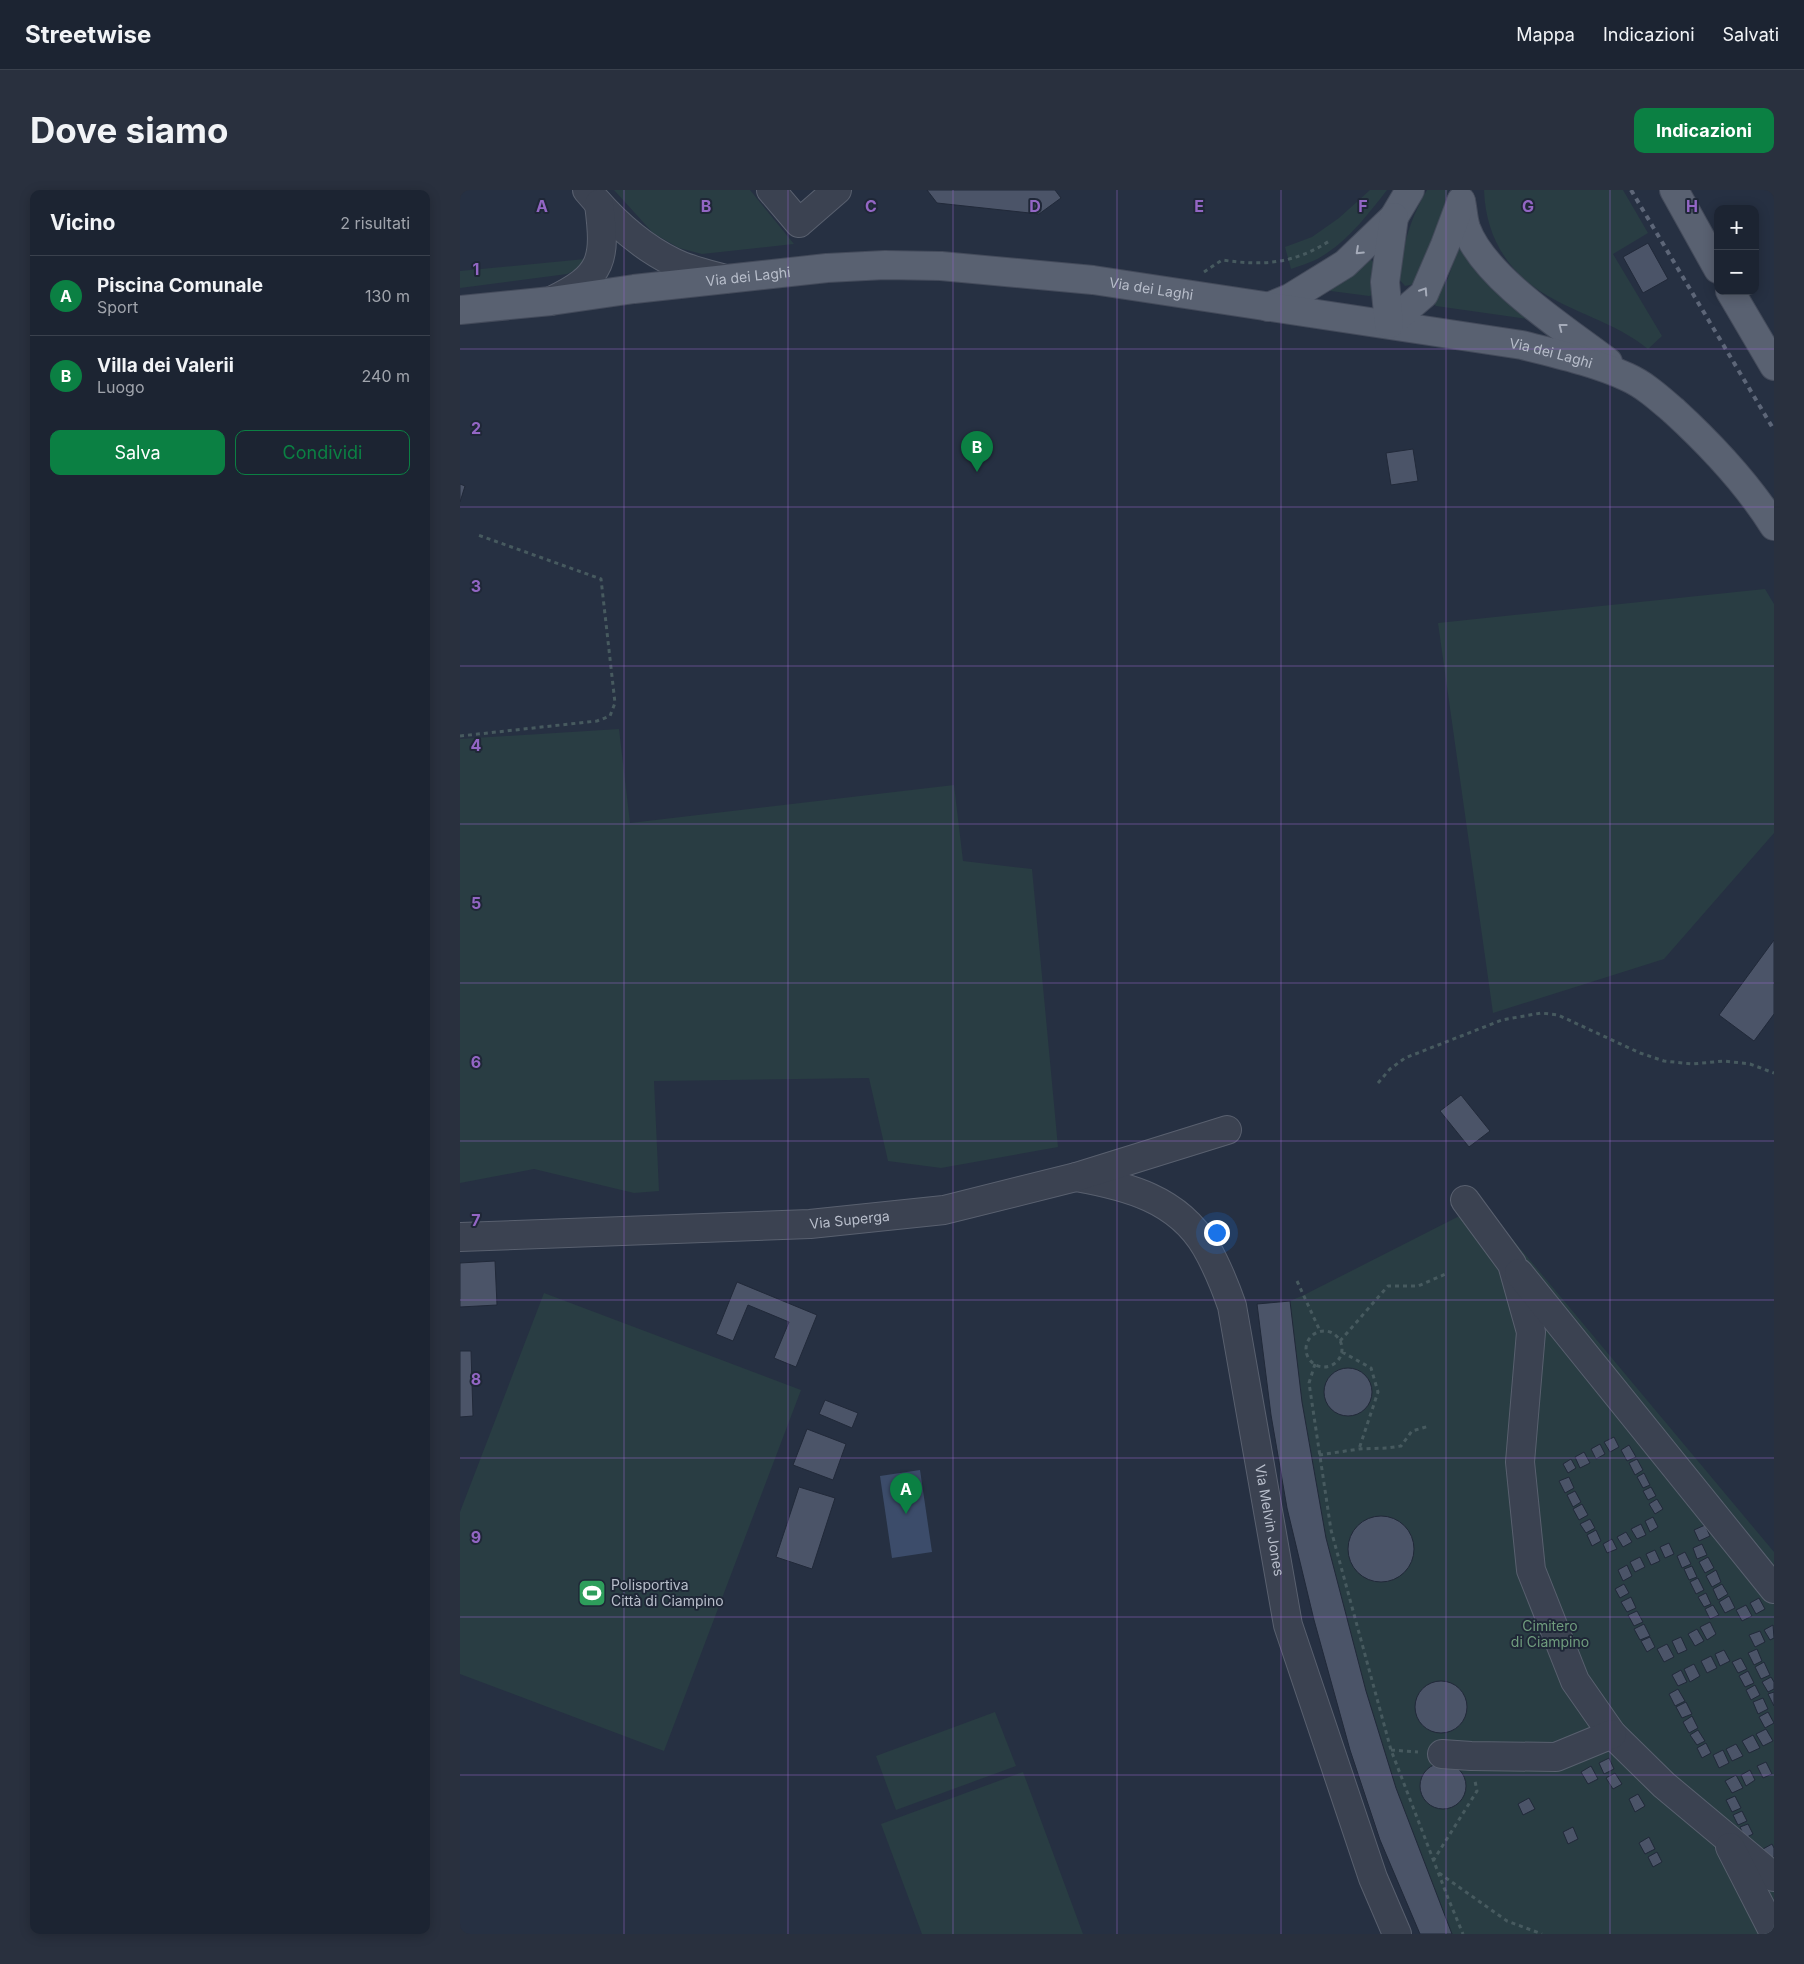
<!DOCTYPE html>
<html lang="it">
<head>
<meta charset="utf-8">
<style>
	body { margin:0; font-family:Inter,sans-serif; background:#29303e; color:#f1f3f6 }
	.controls { position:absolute; right:15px; top:15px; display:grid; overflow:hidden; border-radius:10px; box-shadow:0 2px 12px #0003 }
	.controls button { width:45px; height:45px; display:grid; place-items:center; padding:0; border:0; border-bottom:1px solid #3a414d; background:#1c2432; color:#f1f3f6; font:25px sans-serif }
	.you { position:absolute; left:756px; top:1042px; width:18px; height:18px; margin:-12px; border:4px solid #fff; border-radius:50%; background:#1a73e8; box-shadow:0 0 0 8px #1a73e833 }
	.badge { display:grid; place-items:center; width:32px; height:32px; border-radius:50%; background:#0b8043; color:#fff; font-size:16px; font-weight:700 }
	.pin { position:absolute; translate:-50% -41px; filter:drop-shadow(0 1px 2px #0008) }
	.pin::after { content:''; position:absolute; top:26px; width:18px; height:15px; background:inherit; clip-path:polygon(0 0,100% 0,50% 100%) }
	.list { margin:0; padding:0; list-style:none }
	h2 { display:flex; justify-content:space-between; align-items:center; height:65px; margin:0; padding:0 20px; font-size:21px }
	h2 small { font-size:16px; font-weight:400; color:#a0a4ac }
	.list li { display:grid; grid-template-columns:32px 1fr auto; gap:15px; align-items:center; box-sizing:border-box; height:80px; padding:0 20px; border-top:1px solid #3a414d }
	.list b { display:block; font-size:19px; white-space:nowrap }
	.list p { margin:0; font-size:16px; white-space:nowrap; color:#a0a4ac }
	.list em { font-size:16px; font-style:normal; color:#a0a4ac }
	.actions { display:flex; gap:10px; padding:15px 20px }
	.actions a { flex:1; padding:11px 0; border:1px solid #0b8043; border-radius:10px; text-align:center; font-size:18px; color:#0b8043 }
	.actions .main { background:#0b8043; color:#fff }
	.map { position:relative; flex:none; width:1314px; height:1744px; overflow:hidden; border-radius:10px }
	header { display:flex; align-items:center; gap:30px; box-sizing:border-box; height:70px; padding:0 25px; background:#1c2432; border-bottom:1px solid #3a414d }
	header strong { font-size:24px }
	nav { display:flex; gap:28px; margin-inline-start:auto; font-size:18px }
	.intro { display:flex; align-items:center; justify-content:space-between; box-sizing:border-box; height:120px; padding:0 30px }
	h1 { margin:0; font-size:35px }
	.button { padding:12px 22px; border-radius:10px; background:#0b8043; color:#fff; font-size:18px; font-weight:700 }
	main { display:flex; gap:30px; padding:0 30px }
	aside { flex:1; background:#1c2432; border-radius:10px; box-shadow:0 2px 12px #0003 }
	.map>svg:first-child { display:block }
</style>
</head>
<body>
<header>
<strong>Streetwise</strong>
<nav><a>Mappa</a><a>Indicazioni</a><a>Salvati</a></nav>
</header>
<div class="intro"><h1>Dove siamo</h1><a class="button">Indicazioni</a></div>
<main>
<aside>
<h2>Vicino<small>2 risultati</small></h2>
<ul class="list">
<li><span class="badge">A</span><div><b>Piscina Comunale</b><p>Sport</p></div><em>130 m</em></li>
<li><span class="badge">B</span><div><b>Villa dei Valerii</b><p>Luogo</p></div><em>240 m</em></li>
</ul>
<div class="actions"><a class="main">Salva</a><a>Condividi</a></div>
</aside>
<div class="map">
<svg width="1314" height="1744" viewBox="0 0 1314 1744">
	<rect width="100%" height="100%" fill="#263042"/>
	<path fill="#293d43" d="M154 0H290L334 54 242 64 219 58 193 43Z
		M910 0H927C909 23 891 47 867 63 856 71 843 75 831 79L825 57 852 47 879 28Z
		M967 0H988L981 33 955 94 945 96 938 88C944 53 949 31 967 0Z
		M1024 0H1163L1188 43 1153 64 1202 146 1188 159C1161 137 1128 127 1097 111 1052 88 1026 52 1024 0Z
		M999 57H1002L1068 128V129L976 116 974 114 988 88Z
		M125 69 119 78 107 84 0 98V81Z
		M910 69 914 73 913 105 909 106 871 101 869 99Z
		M1305 399 1314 414V643L1204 769 1033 823 978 433Z
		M159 539 170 633 494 595 503 671 572 679 598 957 481 978 428 971 409 888 194 891 199 1001 174 1003 74 979 0 993V549Z
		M1023 1014 1314 1362V1744H960L920 1650 890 1560 854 1430 827 1318 811 1225 797 1114 830 1111 844 1105Z
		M84 1103 341 1200 204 1561 0 1484V1322Z
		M535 1522 556 1576 436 1620 416 1566Z
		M563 1582 623 1744H462L421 1634Z"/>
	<path fill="#3c4c6a" d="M460 1280 472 1362 432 1368 420 1286Z"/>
	<path fill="#4b5468" stroke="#212939" d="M467 0H595L601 8 579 24 477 13Z
		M1188 53 1208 89 1183 103 1163 67Z
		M953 259 958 291 931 295 926 263Z
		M0 294 5 296 0 312Z
		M1314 750V824L1294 851 1259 825Z
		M1001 905 1030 941 1009 957 980 921Z
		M35 1071 37 1115 0 1117V1073Z
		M277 1092 357 1125 336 1177 314 1168 329 1132 288 1115 273 1151 256 1144Z
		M830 1111 842 1212 866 1348 906 1501 936 1598 992 1744H960L920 1650 890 1560 854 1430 827 1318 811 1225 797 1114Z
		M0 1161H11L13 1226 0 1227Z
		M864 1202a24 24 0 1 1 48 0a24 24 0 1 1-48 0Z
		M365 1210 398 1223 392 1238 359 1224Z
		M347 1239 386 1254 373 1290 333 1275Z
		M1154 1247 1159 1257 1150 1262 1144 1252Z
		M1140 1254 1145 1264 1136 1269 1131 1259Z
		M1169 1255 1176 1267 1167 1271 1161 1260Z
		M1124 1262 1130 1273 1120 1278 1115 1267Z
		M1111 1269 1116 1278 1108 1283 1103 1274Z
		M1177 1269 1183 1280 1175 1285 1169 1273Z
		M1184 1283 1190 1295 1183 1298 1177 1287Z
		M1109 1287 1114 1298 1105 1303 1099 1291Z
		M339 1297 375 1308 352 1379 316 1367Z
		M1191 1297 1196 1306 1188 1310 1183 1301Z
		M1115 1301 1121 1312 1113 1317 1107 1305Z
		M1197 1309 1203 1319 1195 1324 1189 1314Z
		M1122 1314 1128 1325 1119 1330 1113 1319Z
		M888 1359a33 33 0 1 1 66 0a33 33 0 1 1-66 0Z
		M1193 1327 1198 1337 1190 1342 1185 1331Z
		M1130 1329 1135 1338 1126 1343 1120 1334Z
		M1181 1334 1186 1345 1177 1349 1171 1339Z
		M1245 1335 1250 1346 1239 1351 1234 1340Z
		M1136 1340 1141 1351 1132 1356 1127 1345Z
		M1166 1342 1172 1352 1163 1357 1157 1347Z
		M1152 1349 1157 1359 1147 1363 1143 1354Z
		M1209 1353 1214 1364 1205 1368 1200 1357Z
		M1242 1354 1247 1365 1237 1369 1233 1358Z
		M1195 1360 1200 1371 1191 1375 1186 1364Z
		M1225 1362 1231 1374 1222 1378 1217 1366Z
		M1180 1367 1185 1377 1175 1382 1170 1372Z
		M1248 1367 1254 1378 1245 1383 1239 1372Z
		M1167 1375 1172 1386 1163 1391 1158 1380Z
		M1232 1376 1237 1387 1229 1390 1224 1379Z
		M1256 1380 1261 1392 1252 1397 1246 1386Z
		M1238 1388 1244 1400 1236 1404 1230 1392Z
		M1164 1394 1169 1403 1160 1408 1155 1399Z
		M1262 1394 1268 1404 1258 1410 1253 1399Z
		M1246 1403 1251 1414 1244 1417 1238 1407Z
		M1269 1406 1275 1418 1265 1423 1259 1412Z
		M1171 1407 1176 1418 1167 1422 1161 1412Z
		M1299 1408 1305 1419 1296 1424 1290 1413Z
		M1253 1415 1259 1425 1250 1429 1245 1419Z
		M1286 1415 1292 1426 1282 1431 1276 1420Z
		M1177 1421 1183 1432 1174 1436 1168 1425Z
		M1250 1432 1256 1444 1247 1450 1240 1437Z
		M1184 1434 1190 1446 1180 1450 1174 1439Z
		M1313 1435 1314 1448 1310 1450 1304 1440Z
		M1237 1439 1244 1451 1235 1456 1228 1444Z
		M1300 1441 1305 1452 1295 1457 1289 1445Z
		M1190 1447 1195 1457 1187 1462 1181 1451Z
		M1221 1447 1227 1460 1218 1464 1212 1451Z
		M1207 1454 1214 1467 1204 1472 1197 1459Z
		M1297 1459 1302 1471 1294 1475 1288 1463Z
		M1264 1460 1270 1471 1260 1476 1255 1464Z
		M1251 1466 1257 1478 1247 1483 1241 1471Z
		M1281 1468 1287 1479 1278 1483 1272 1472Z
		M1304 1472 1310 1485 1301 1489 1295 1477Z
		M1234 1474 1240 1486 1230 1492 1224 1479Z
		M1221 1480 1227 1492 1218 1496 1212 1485Z
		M1288 1481 1294 1493 1285 1497 1279 1486Z
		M1311 1487 1314 1492V1499L1308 1502 1302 1492Z
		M955 1517a26 26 0 1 1 52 0a26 26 0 1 1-52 0Z
		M1295 1495 1300 1505 1291 1510 1286 1500Z
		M1218 1499 1225 1511 1215 1516 1209 1504Z
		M1314 1502V1516L1308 1504Z
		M1303 1508 1308 1519 1298 1524 1293 1512Z
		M1226 1512 1232 1524 1222 1528 1216 1517Z
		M1308 1522 1314 1533 1305 1538 1299 1527Z
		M1232 1526 1238 1538 1229 1543 1223 1532Z
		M1306 1539 1313 1551 1303 1556 1296 1544Z
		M1238 1540 1245 1551 1237 1555 1230 1545Z
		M1293 1545 1300 1558 1289 1563 1282 1551Z
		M1246 1553 1251 1563 1242 1568 1237 1558Z
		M1276 1554 1283 1566 1272 1571 1266 1559Z
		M1263 1560 1269 1573 1259 1578 1253 1565Z
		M1149 1568 1154 1579 1144 1584 1139 1573Z
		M1306 1572 1312 1584 1303 1588 1297 1576Z
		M960 1596a23 23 0 1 1 46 0a23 23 0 1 1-46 0Z
		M1131 1576 1138 1589 1128 1594 1121 1582Z
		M1290 1580 1295 1590 1286 1596 1281 1585Z
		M1155 1583 1162 1594 1153 1599 1146 1588Z
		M1276 1585 1283 1598 1272 1603 1265 1591Z
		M1178 1604 1185 1616 1175 1622 1169 1609Z
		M1275 1606 1281 1618 1272 1622 1266 1610Z
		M1069 1608 1075 1619 1063 1625 1058 1614Z
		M1282 1621 1287 1631 1278 1635 1273 1625Z
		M1288 1634 1293 1644 1285 1648 1280 1637Z
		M1113 1637 1118 1649 1108 1654 1103 1642Z
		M1189 1647 1195 1659 1185 1664 1179 1653Z
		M1312 1654 1314 1658V1667L1309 1670 1303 1659Z
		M1197 1662 1202 1672 1193 1677 1188 1667Z"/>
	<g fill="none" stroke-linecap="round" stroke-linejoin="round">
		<defs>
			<g id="minor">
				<path d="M127 0C150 28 180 56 213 72 229 80 247 84 265 89"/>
				<path d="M311 0 339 33 377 0"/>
				<path d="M91 111C144 86 146 69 139 14"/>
				<path id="s1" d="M616 987C667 996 718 1009 746 1057 757 1076 765 1096 772 1116L828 1435 913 1688 937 1744"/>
				<path d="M1005 1010 1052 1074 1071 1142 1060 1272 1071 1380 1115 1491 1152 1544 1204 1595 1314 1687"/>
				<path id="s2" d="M0 1047 350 1034 484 1020 616 987 767 940"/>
				<path d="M1059 1083 1314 1399"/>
				<path d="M982 1564 1011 1566 1096 1567 1152 1544"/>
				<path d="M1270 1657 1314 1743"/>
			</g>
			<g id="major">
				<path d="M1214 0 1258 79"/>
				<path d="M1001 11C1003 20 1003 29 1006 38 1024 88 1105 139 1148 172"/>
				<path d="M1270 101 1314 176"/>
				<path d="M808 117 830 108 885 74 934 27 950 0"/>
				<path id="s3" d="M0 120 91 111 174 99 367 78 425 75 481 76 633 90 1062 155C1097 164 1134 172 1167 187 1185 195 1200 209 1214 221 1251 255 1287 293 1314 336"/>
				<path d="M929 134 964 104 985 55 1001 12"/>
				<path d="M929 134 925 92 934 27"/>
			</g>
		</defs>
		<use href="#minor" stroke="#59606f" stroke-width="30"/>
		<use href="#major" stroke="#444b5b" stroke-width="30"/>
		<path stroke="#475a5f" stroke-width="3" stroke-dasharray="4 4" stroke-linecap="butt" d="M744 82 762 70C804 76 834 74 871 50
			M0 546 137 531 150 526 155 513 141 389 18 345
			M918 893 930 879 945 868 1042 830 1081 823 1098 825 1180 863 1204 871 1232 874 1264 871 1290 874 1314 883
			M837 1091 860 1141
			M846 1159a18 18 0 1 1 36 0a18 18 0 1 1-36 0Z
			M880 1151 928 1096H958L988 1083
			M882 1162 911 1178 918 1202 899 1259
			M855 1174 849 1193 871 1340 931 1560 988 1708 1003 1744
			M859 1265 899 1259 927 1258 941 1256 952 1241 969 1236
			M931 1560 958 1562
			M973 1671 1017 1601 1015 1591
			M979 1683 1047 1731 1082 1744"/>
		<use href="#minor" stroke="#3b4251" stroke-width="28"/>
		<use href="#major" stroke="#596171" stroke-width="28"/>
		<path stroke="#5d6678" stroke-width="4" stroke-dasharray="5 5" stroke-linecap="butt" d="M1171 0 1314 240"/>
	</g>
	<defs><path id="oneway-chevron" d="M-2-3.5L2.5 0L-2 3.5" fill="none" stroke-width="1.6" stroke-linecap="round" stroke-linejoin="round" transform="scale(1.25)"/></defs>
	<g stroke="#a5abb9">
		<use href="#oneway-chevron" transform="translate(899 61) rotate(137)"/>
		<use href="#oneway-chevron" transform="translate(964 101) rotate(-57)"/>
		<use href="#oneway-chevron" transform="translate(1102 137) rotate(-142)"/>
	</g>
	<path fill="none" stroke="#9366c4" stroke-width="1" stroke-opacity="0.55" d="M164 0V1744M328 0V1744M493 0V1744M657 0V1744M821 0V1744M986 0V1744M1150 0V1744M0 159H1314M0 317H1314M0 476H1314M0 634H1314M0 793H1314M0 951H1314M0 1110H1314M0 1268H1314M0 1427H1314M0 1585H1314"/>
	<defs>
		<symbol id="stadium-square" viewBox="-11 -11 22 22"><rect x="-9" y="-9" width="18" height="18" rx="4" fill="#2e9e5b" stroke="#1f2737"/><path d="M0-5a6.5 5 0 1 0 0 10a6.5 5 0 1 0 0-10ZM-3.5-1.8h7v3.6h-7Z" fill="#fff"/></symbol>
	</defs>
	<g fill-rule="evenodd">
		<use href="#stadium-square" x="116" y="1387" width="32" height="32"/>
	</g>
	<g text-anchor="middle" stroke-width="4" stroke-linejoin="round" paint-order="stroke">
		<g font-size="14" fill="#b8becb" stroke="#1f2737">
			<text dy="5" stroke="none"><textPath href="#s3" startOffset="290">Via dei Laghi</textPath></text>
			<text dy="5" stroke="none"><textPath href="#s3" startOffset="695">Via dei Laghi</textPath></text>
			<text dy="5" stroke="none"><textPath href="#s3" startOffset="1100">Via dei Laghi</textPath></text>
			<text dy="5" stroke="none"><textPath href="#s2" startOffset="390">Via Superga</textPath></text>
			<text dy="5" stroke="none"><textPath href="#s1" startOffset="435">Via Melvin Jones</textPath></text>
		</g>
		<g font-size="14" fill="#b8becb" stroke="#1f2737" text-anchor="start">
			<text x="151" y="1400">Polisportiva<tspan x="151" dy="16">Città di Ciampino</tspan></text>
		</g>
		<g font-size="14" fill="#6f9c7d" stroke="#1f2737">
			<text x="1090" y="1441">Cimitero<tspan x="1090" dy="16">di Ciampino</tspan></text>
		</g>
	</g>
	<g font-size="16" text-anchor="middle" font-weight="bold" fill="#9366c4" stroke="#1f2737" stroke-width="4" stroke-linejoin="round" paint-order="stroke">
		<text x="82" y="22">A</text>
		<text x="246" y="22">B</text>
		<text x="411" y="22">C</text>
		<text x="575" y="22">D</text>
		<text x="739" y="22">E</text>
		<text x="903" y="22">F</text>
		<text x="1068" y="22">G</text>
		<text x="1232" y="22">H</text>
		<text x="16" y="85">1</text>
		<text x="16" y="244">2</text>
		<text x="16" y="402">3</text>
		<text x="16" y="561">4</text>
		<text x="16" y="719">5</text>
		<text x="16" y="878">6</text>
		<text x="16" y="1036">7</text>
		<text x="16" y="1195">8</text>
		<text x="16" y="1353">9</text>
	</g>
</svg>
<div class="controls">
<button>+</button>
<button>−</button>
</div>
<div class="you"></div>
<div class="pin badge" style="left:446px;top:1324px">A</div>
<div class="pin badge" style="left:517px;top:282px">B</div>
</div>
</main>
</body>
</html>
